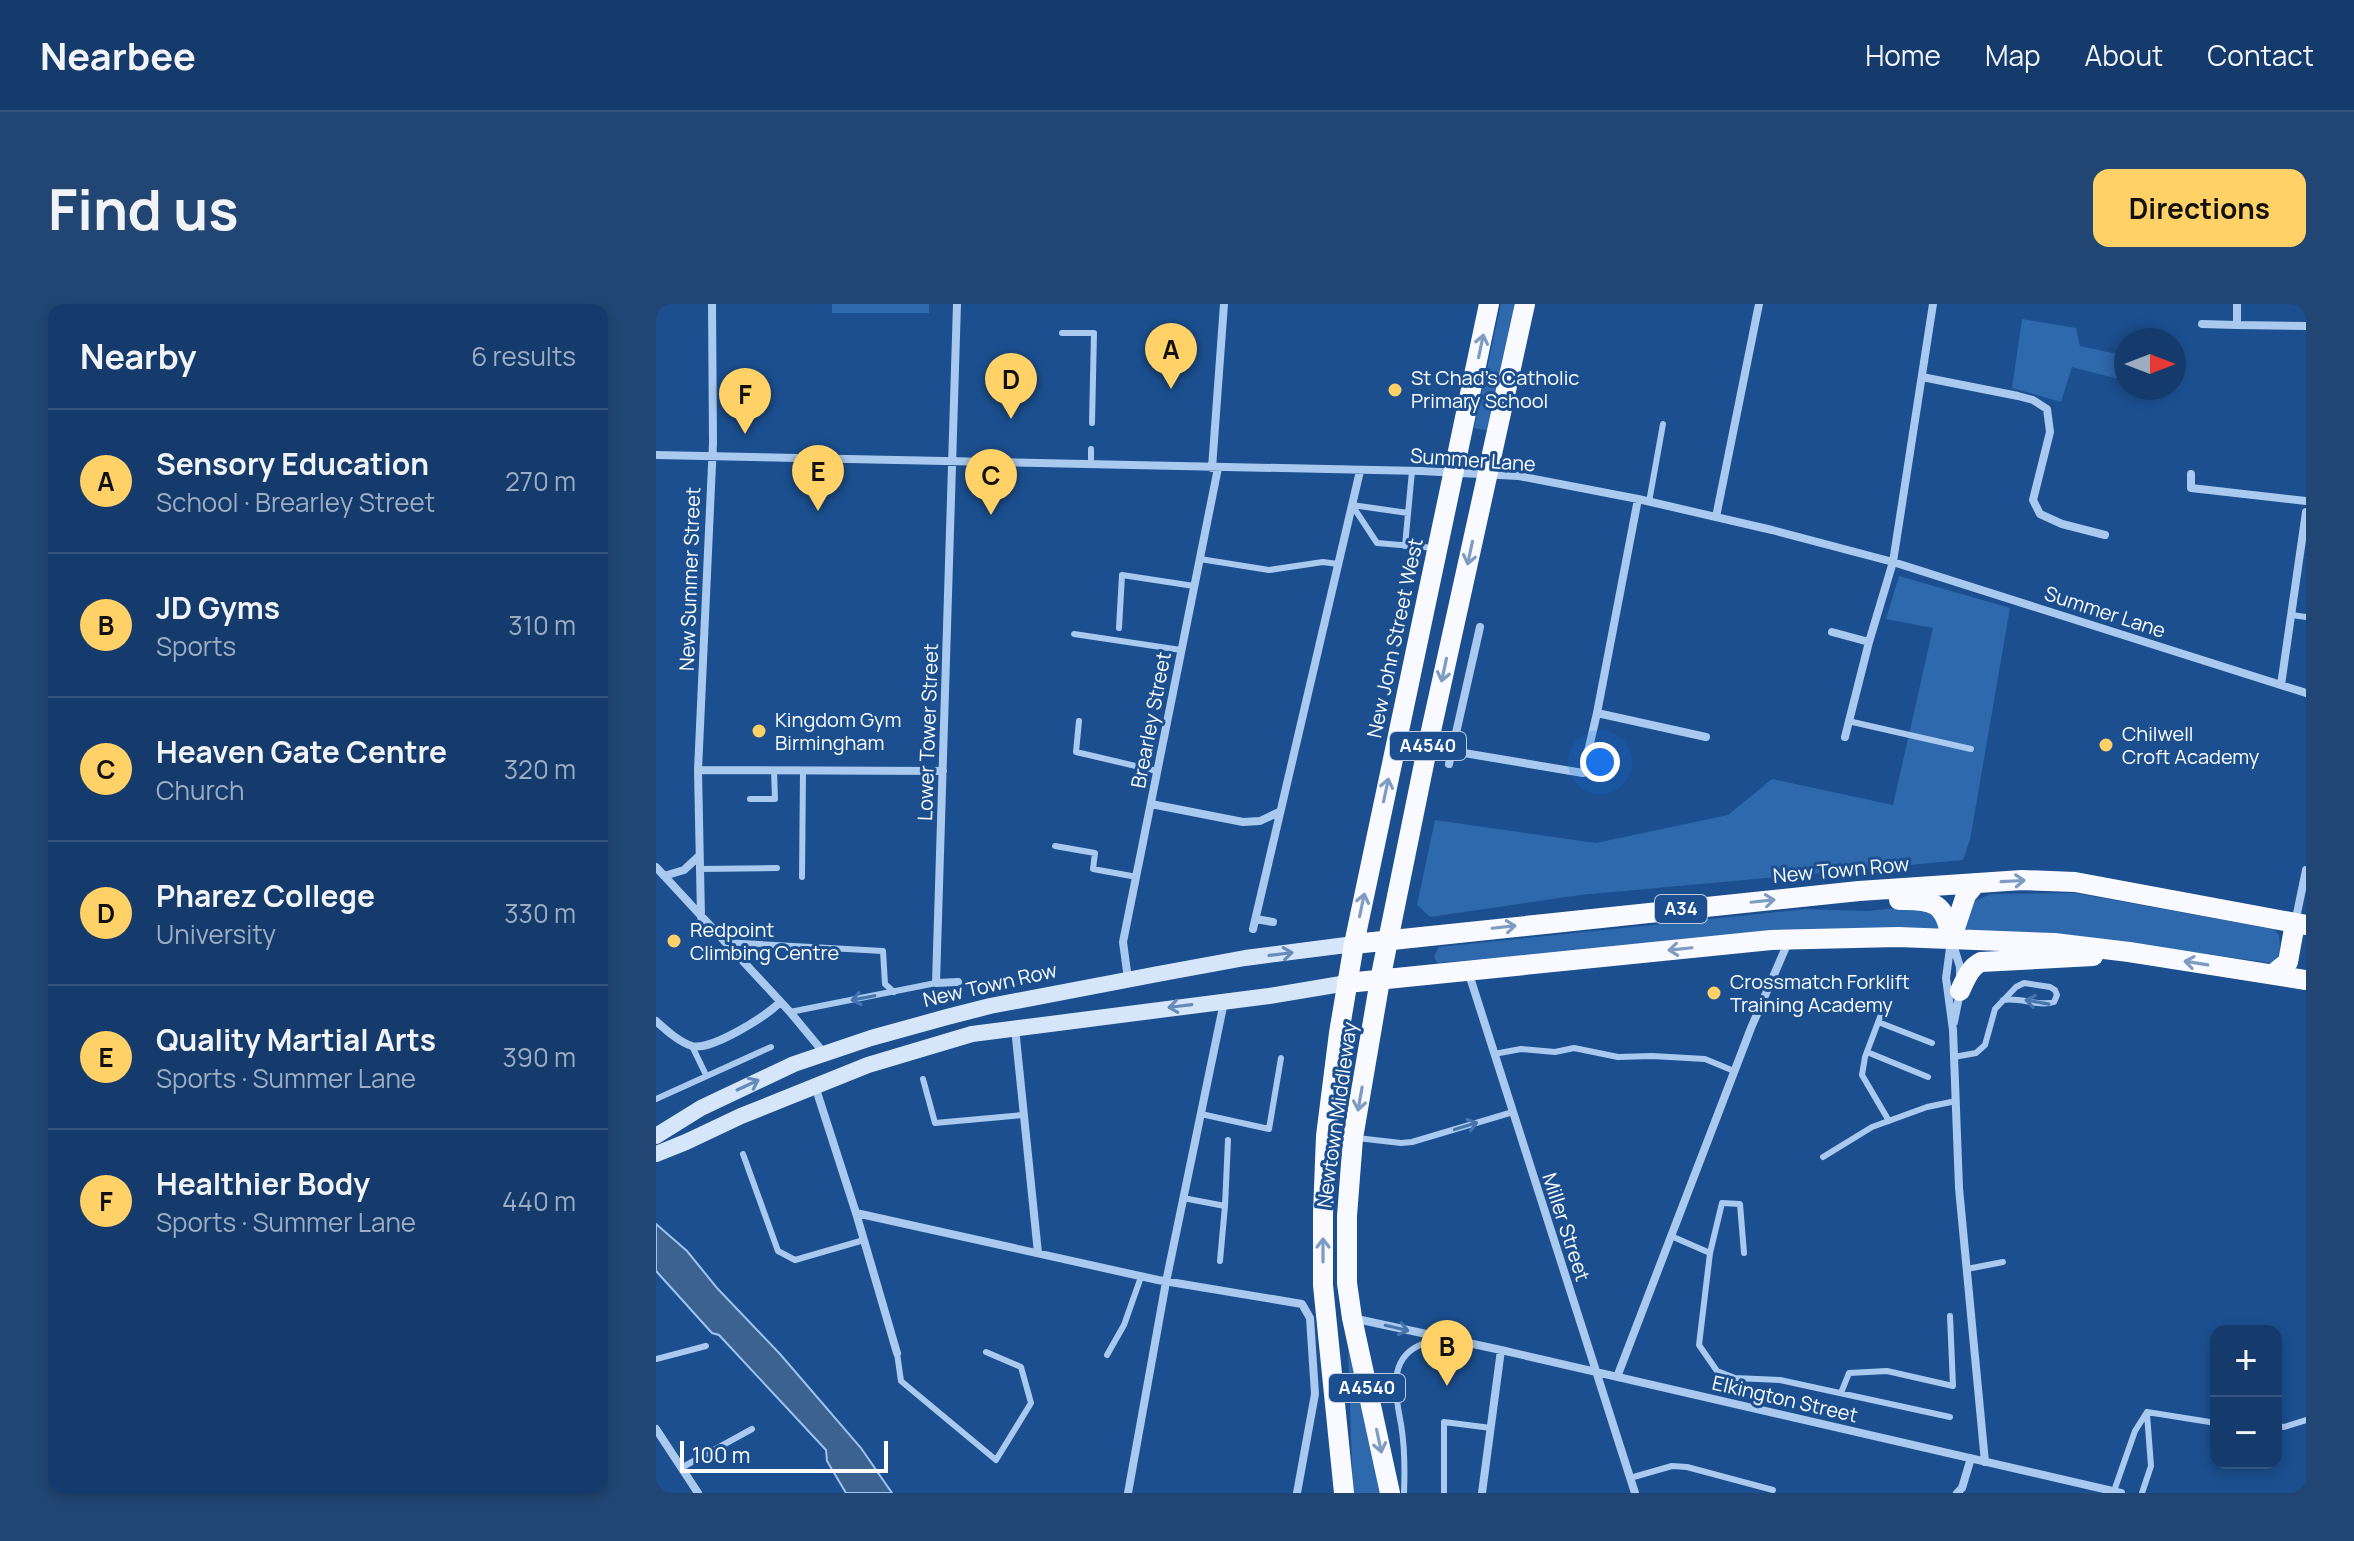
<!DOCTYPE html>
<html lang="en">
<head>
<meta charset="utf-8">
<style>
	body { margin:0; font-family:Manrope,sans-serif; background:#214673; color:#f1f3f6 }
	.controls { position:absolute; right:24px; bottom:24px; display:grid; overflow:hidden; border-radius:16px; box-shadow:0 4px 12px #0003 }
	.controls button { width:72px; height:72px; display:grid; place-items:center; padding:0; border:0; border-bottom:2px solid #33557e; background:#143b6b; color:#f1f3f6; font:40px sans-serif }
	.compass { position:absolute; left:1458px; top:24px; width:72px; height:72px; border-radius:50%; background:#143b6b; box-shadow:0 4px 12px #0003; rotate:90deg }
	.scale { position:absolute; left:24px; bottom:20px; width:208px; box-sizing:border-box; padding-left:8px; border:4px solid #fff; border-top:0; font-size:22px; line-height:28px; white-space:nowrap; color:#fff; -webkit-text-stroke:6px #1b4f8f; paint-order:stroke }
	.you { position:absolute; left:944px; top:458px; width:28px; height:28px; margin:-20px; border:6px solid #fff; border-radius:50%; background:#1a73e8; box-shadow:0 0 0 12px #1a73e833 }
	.badge { display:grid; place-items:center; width:52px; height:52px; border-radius:50%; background:#ffd166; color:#111; font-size:26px; font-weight:700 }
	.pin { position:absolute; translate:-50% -66px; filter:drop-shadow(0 2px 4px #0008) }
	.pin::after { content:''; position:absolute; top:42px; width:28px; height:24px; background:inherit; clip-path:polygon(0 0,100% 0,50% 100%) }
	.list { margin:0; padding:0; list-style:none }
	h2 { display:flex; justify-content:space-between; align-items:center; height:104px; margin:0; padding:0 32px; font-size:34px }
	h2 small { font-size:26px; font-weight:400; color:#9dadc1 }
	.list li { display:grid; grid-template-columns:52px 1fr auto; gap:24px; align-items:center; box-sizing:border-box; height:144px; padding:0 32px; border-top:2px solid #33557e }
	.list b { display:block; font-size:30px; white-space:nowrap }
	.list p { margin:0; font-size:26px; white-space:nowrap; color:#9dadc1 }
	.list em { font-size:26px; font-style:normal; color:#9dadc1 }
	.map { position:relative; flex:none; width:1650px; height:1189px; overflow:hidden; border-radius:16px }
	header { display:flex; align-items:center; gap:48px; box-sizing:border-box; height:112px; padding:0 40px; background:#143b6b; border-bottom:2px solid #33557e }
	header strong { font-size:38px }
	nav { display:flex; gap:44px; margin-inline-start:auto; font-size:28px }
	.intro { display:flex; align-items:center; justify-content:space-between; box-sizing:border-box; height:192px; padding:0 48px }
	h1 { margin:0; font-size:56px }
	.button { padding:20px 36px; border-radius:16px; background:#ffd166; color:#111; font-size:28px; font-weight:700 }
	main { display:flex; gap:48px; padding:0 48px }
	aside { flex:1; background:#143b6b; border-radius:16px; box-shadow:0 4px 12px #0003 }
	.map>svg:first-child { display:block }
</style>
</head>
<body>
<header>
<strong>Nearbee</strong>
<nav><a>Home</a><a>Map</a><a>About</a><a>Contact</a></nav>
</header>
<div class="intro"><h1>Find us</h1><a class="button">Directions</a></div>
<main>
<aside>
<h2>Nearby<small>6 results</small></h2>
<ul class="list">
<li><span class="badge">A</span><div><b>Sensory Education</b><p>School · Brearley Street</p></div><em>270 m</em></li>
<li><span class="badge">B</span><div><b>JD Gyms</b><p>Sports</p></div><em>310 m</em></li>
<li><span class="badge">C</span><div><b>Heaven Gate Centre</b><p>Church</p></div><em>320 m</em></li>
<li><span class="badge">D</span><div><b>Pharez College</b><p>University</p></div><em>330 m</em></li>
<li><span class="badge">E</span><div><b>Quality Martial Arts</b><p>Sports · Summer Lane</p></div><em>390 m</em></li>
<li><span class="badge">F</span><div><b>Healthier Body</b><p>Sports · Summer Lane</p></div><em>440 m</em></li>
</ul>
</aside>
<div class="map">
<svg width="1650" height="1189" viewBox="0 0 1650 1189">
	<rect width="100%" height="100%" fill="#1b4f8f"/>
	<path fill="#2e69ad" d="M176 0H273V9H176Z
		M845 0H861L834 127 818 124Z
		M1366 15 1420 24 1424 42 1470 52V77L1416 63 1405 98 1356 84Z
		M1243 272 1354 304 1314 536 1307 556 924 591 774 613 761 601 779 516 940 539 1072 511 1116 475 1237 501 1277 324 1230 315Z
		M1419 589 1617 625 1623 631 1624 645 1621 658 1615 659 1444 635 1308 626 1318 597 1335 590Z
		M1260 602 1276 606 1286 626 931 646 781 659 778 652 783 643 1150 605 1211 607Z
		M692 1045 725 1189H697Z"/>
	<path fill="#3c6290" stroke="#9cc4f0" stroke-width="2" d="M0 920 31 947 61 984 124 1050 205 1144 236 1189H190L171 1157 170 1146 63 1031 56 1029 0 967Z"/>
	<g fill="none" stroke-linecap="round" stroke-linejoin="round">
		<path stroke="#a9c9ee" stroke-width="6" d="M406 29H438L436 119
			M435 160V145
			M993 198 1007 120
			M696 201 721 239 779 244
			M696 201 752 209
			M749 242 756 167
			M544 255 613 266 667 258 682 260
			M1636 311 1650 313
			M463 324 466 271 538 282
			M418 330 525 346
			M423 417 420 448 501 467
			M1192 417 1315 445
			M94 495H119L118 466
			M399 542 439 549 437 565 481 573
			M43 565 121 564
			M146 573 147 467
			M68 638 227 647 229 680 238 688
			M1229 700 1209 753 1206 771 1233 817
			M134 708 280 679
			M1222 718 1276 739
			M36 742 50 771
			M1211 748 1272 773
			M838 750 865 745 899 748 918 744 962 753 996 752 1049 755 1078 767
			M1298 753 1320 749 1329 741 1339 705 1360 683 1368 679 1394 683 1399 686 1401 691 1398 698C1382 703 1365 693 1347 696
			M267 775 279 819 367 811
			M0 795 115 743
			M545 810 613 825 625 754
			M701 834 745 839 756 838 857 808
			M87 850 122 947 139 956 208 936
			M1167 853 1216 823 1271 803 1300 797
			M527 894 569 902 572 836
			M1015 932 1054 949 1066 899 1084 900 1088 949
			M1054 949 1043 1041 1061 1067 1079 1074 1124 1076 1294 1113
			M564 957 569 902
			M1311 965 1347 958
			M241 1049 245 1077 340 1156 375 1099 365 1063 330 1048
			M451 1051 468 1021 485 973
			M0 1055 50 1042
			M1185 1089 1193 1069 1231 1067 1297 1082 1294 1012
			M1491 1108 1560 1119
			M1620 1122 1628 1123 1650 1116
			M25 1164 96 1125
			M974 1174 1016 1162 1031 1163 1117 1186
			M1458 1187 1479 1127 1491 1108
			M748 1189C749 1165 749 1144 745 1120 740 1094 731 1057 762 1042 769 1038 779 1037 786 1035
			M788 1189V1118L835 1124
			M1486 1189 1495 1162 1491 1110"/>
		<path stroke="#a9c9ee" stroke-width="8" d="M301 0 280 679 302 678
			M1581 0V21L1650 22
			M1546 20 1581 21
			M1266 73 1362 92 1377 96 1391 105 1394 128 1377 196 1384 210 1406 220 1449 231
			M0 151 765 167 863 172 982 195 1116 226 1237 258 1650 389
			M556 164 568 0
			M1535 170V184L1650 197
			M1060 213 1103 0
			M1176 328 1213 338
			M1625 381 1650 208
			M941 409 1050 433
			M1189 433 1213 338 1237 258 1277 0
			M796 447 927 469 941 409 982 195
			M793 460 824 323
			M42 466 287 467
			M495 500 587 518 604 517 623 508
			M0 563 134 708 168 749
			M8 572 28 566 43 552
			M45 613 42 466 57 139 56 0
			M600 615 617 618
			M1639 619 1650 566
			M597 625 704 167
			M1295 637 1290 674 1297 726 1303 884 1329 1158
			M1296 637 1304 663V674
			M812 667 979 1189
			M472 675 467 638 562 164
			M0 717C10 726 23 738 36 742 55 747 111 712 124 698
			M1298 718 1304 688
			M359 724 382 949
			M159 782 200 909 241 1049
			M200 909 502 976 646 1000 654 1014 659 1090 641 1189
			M696 1014 845 1046 1465 1189
			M961 1073 1095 724 1133 636
			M0 1125 42 1189
			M472 1189 510 978 568 698
			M826 1189 845 1046
			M1301 1189 1306 1184 1315 1154"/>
		<path stroke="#d6e6fa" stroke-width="16" d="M0 832 45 804 138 760 215 734 291 713 334 702 502 670 589 654 698 640
			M0 850 30 838 85 812 212 761 316 730 613 692 691 679"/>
		<path stroke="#f8faff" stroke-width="20" d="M1243 596C1278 595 1289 599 1295 634
			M1297 630 1310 591 1320 579
			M698 640 1203 587 1366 576 1419 578 1650 621
			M1617 670 1632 658 1639 619
			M691 679 1115 636 1242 633 1398 639 1473 648 1650 676
			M1304 687C1309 676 1314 663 1325 658L1437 652
			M688 1189 667 981V910L670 832 683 729 698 640 833 0
			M734 1189 696 1014 691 979V912L697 834 724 676 771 445 869 0"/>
	</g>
	<defs><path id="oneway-shaft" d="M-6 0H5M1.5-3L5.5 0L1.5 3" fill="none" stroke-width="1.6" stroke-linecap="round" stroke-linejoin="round" transform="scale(2)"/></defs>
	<g stroke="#7e9cc1">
		<use href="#oneway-shaft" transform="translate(825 42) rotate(-78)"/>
		<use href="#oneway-shaft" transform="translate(814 249) rotate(102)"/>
		<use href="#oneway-shaft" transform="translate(788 366) rotate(102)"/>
		<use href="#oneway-shaft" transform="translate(730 486) rotate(-78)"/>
		<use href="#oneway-shaft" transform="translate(1357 577) rotate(-3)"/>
		<use href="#oneway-shaft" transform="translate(1107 597) rotate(-6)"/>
		<use href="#oneway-shaft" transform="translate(706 601) rotate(-78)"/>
		<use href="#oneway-shaft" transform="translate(848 623) rotate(-6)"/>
		<use href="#oneway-shaft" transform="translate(1024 645) rotate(174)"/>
		<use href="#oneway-shaft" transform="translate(1540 659) rotate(-171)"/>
		<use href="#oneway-shaft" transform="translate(704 795) rotate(100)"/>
		<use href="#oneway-shaft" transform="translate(667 946) rotate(-90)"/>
		<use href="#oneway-shaft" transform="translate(723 1137) rotate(78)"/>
	</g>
	<g stroke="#668bba">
		<use href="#oneway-shaft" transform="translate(625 650) rotate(-7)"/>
		<use href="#oneway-shaft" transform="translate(524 702) rotate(173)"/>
		<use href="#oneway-shaft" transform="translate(92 781) rotate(-25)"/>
	</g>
	<g stroke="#4674ac">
		<use href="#oneway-shaft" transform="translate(207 694) rotate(169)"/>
		<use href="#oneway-shaft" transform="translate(1381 698) rotate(-170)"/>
		<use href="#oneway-shaft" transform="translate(810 822) rotate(-17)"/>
		<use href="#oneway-shaft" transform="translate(741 1024) rotate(13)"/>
	</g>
	<g fill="#ffd166" stroke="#1b4f8f" stroke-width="3">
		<circle cx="739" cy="86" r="8"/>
		<circle cx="103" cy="427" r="8"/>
		<circle cx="1450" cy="441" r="8"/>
		<circle cx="18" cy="637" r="8"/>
		<circle cx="1058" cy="689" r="8"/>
	</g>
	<g text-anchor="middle" stroke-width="6" stroke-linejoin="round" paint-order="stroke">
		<g fill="#1b4f8f" stroke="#bbcadd" stroke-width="2">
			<rect x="734" y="428" width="76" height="28" rx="6"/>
			<rect x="999" y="591" width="52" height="28" rx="6"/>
			<rect x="673" y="1070" width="76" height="28" rx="6"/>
		</g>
		<g font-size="18" font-weight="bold" fill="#fff">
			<text x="772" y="448">A4540</text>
			<text x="1025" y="611">A34</text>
			<text x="711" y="1090">A4540</text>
		</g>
		<g font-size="20" fill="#fff" stroke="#1b4f8f" text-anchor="start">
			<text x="755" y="81">St Chad's Catholic<tspan x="755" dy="23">Primary School</tspan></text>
			<text x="119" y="423">Kingdom Gym<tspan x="119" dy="23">Birmingham</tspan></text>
			<text x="1466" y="437">Chilwell<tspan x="1466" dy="23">Croft Academy</tspan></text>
			<text x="34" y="633">Redpoint<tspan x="34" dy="23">Climbing Centre</tspan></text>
			<text x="1074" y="685">Crossmatch Forklift<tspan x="1074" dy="23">Training Academy</tspan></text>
		</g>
		<g font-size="20" fill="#fff" stroke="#1b4f8f">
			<text transform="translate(817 156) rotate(4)" y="7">Summer Lane</text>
			<text transform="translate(34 275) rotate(-88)" y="7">New Summer Street</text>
			<text transform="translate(1449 308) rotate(18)" y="7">Summer Lane</text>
			<text transform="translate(739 334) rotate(-78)" y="7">New John Street West</text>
			<text transform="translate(495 416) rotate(-79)" y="7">Brearley Street</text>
			<text transform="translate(272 428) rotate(-88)" y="7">Lower Tower Street</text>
			<text transform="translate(1185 566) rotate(-5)" y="7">New Town Row</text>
			<text transform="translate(334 681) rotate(-13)" y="7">New Town Row</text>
			<text transform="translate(681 811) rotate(-82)" y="7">Newtown Middleway</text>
			<text transform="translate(910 923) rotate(72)" y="7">Miller Street</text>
			<text transform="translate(1129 1095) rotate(13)" y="7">Elkington Street</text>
		</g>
	</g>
</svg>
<div class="controls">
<button>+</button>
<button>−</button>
</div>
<svg class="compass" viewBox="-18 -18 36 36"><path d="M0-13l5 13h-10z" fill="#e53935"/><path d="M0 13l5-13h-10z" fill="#9dadc1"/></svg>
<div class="scale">100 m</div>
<div class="you"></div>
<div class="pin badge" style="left:515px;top:85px">A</div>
<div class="pin badge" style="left:791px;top:1082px">B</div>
<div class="pin badge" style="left:335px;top:211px">C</div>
<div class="pin badge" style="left:355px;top:115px">D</div>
<div class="pin badge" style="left:162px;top:207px">E</div>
<div class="pin badge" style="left:89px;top:130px">F</div>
</div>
</main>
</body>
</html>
